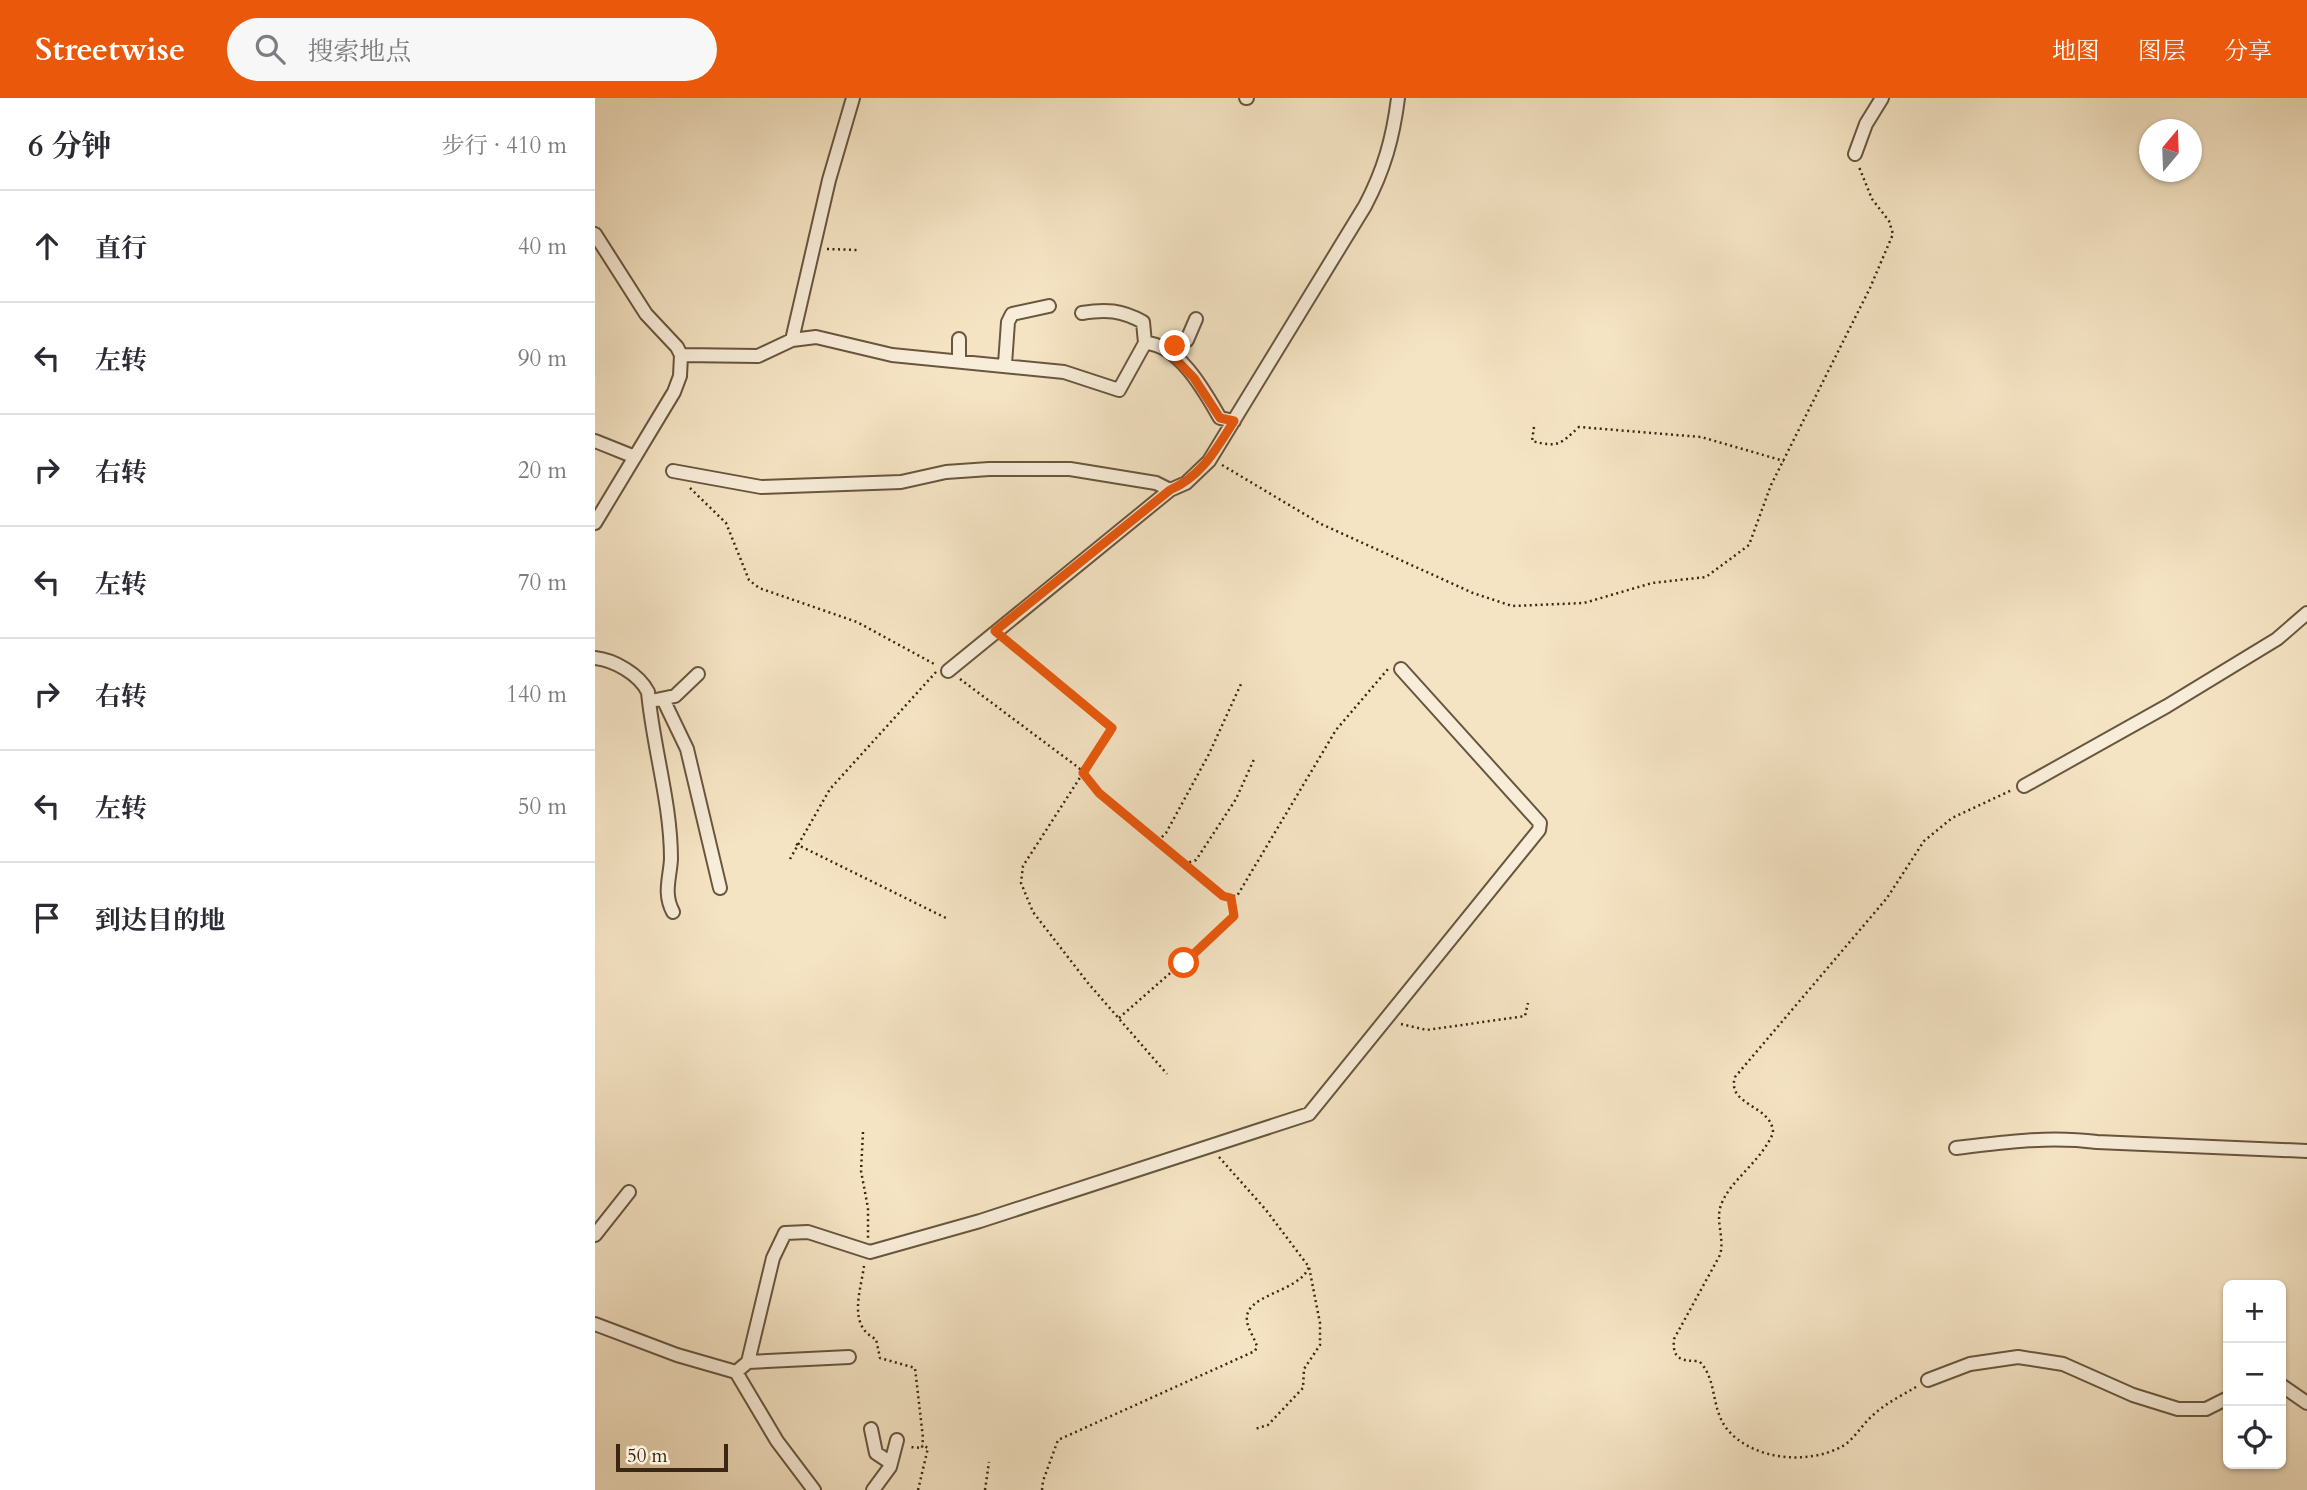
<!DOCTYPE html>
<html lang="zh">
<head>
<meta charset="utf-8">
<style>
	body { margin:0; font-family:Cardo,"Noto Serif SC",serif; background:#f7f7f7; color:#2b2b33 }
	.controls { position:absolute; right:21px; bottom:21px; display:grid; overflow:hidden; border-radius:10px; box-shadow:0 2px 5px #0004 }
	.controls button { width:63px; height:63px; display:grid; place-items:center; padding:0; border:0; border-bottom:2px solid #e1e1e2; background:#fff; color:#2b2b33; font:35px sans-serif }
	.compass { position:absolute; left:1544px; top:21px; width:63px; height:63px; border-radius:50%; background:#fff; box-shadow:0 2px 5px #0004; rotate:19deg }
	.scale { position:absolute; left:21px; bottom:18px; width:112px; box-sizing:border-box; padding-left:7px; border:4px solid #3a2612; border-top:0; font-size:19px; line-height:24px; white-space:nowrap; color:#3a2612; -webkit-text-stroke:5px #f8edd9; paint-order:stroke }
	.stop { position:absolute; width:21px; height:21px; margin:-16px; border:5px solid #ea580c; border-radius:50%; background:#fff }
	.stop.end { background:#ea580c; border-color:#fff; box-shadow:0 2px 7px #0008 }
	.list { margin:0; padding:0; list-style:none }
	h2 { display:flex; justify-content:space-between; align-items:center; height:91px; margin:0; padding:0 28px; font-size:30px }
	h2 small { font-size:23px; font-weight:400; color:#7c7c81 }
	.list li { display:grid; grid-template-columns:46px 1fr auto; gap:21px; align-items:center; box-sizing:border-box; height:112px; padding:0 28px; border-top:2px solid #e1e1e2 }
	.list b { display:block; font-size:26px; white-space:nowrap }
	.list em { font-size:23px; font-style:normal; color:#7c7c81 }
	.icon { flex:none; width:38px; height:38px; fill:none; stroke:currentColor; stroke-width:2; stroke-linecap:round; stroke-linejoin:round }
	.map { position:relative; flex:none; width:1712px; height:1392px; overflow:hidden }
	header { display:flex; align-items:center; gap:42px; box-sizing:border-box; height:98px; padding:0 35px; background:#ea580c; color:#fff }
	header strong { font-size:33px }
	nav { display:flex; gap:38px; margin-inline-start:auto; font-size:24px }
	.search { width:490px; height:63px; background:#f7f7f7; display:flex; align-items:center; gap:18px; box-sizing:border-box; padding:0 24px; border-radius:38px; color:#7c7c81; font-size:26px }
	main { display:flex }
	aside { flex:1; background:#fff }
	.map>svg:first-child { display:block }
</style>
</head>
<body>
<header>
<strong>Streetwise</strong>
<div class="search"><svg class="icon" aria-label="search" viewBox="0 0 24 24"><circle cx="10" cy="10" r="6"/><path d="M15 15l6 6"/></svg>搜索地点</div>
<nav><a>地图</a><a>图层</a><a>分享</a></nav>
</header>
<main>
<aside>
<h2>6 分钟<small>步行 · 410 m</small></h2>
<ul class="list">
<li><svg class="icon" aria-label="ahead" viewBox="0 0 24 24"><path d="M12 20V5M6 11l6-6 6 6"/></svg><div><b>直行</b></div><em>40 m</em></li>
<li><svg class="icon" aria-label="left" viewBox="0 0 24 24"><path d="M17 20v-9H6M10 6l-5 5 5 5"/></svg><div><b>左转</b></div><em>90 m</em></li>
<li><svg class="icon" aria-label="right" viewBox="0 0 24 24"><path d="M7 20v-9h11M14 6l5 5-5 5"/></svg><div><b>右转</b></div><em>20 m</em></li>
<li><svg class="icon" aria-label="left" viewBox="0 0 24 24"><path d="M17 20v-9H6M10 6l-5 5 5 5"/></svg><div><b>左转</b></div><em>70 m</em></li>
<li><svg class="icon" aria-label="right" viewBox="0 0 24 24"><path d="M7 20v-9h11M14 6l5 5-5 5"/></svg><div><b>右转</b></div><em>140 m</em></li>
<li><svg class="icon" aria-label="left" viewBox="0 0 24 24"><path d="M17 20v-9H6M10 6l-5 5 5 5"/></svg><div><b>左转</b></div><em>50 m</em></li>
<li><svg class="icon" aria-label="arrive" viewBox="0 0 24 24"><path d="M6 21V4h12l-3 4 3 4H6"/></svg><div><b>到达目的地</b></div></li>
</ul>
</aside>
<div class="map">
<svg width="1712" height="1392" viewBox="0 0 1712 1392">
	<rect width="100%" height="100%" fill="#f5e4c4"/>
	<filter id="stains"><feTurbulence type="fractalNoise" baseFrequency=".00286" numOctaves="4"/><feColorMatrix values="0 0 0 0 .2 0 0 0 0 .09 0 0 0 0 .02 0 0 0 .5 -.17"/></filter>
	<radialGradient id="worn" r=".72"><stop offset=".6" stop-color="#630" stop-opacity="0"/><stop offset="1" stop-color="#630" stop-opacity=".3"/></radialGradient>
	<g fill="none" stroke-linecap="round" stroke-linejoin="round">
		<defs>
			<path id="street" d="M651 0H652
				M1260 56 1271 26 1287 0
				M0 136 51 216 82 249 86 257 85 278 79 294 0 425
				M487 215C511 211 526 212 548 224L550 245
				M197 242 234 82 258 0
				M572 252 592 242 601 221
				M86 257 163 258 197 242 221 239 297 257 469 274 524 292 550 245C584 246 610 294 625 320L639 323
				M364 262V241
				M410 266 413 224 417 216 454 208
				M0 343 40 359
				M78 373 166 389 306 384 351 374 394 371H475L561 385 575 392
				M0 560C19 562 44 576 53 594 58 649 76 705 76 761 75 780 68 795 78 814
				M353 573 575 392 591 385 614 363 770 108C789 72 798 40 803 0
				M68 601 92 651 125 790
				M61 602 80 598 103 576
				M1429 688 1572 608 1682 541 1712 515
				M1361 1050C1409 1044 1454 1038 1502 1044L1712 1053
				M0 1137 34 1094
				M0 1226 82 1257 141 1274 182 1343 219 1392
				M153 1264 254 1259
				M141 1274 153 1264 178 1160 190 1135 213 1134 275 1154 385 1123 714 1016 944 732 945 725 806 571
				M1333 1282 1375 1266 1423 1259 1468 1266 1538 1297 1583 1311H1611L1633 1300
				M1686 1287 1712 1305
				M276 1331 281 1355 296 1365
				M278 1392 295 1369 302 1342"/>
		</defs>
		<use href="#street" stroke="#69563e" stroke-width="16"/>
		<path stroke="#3a2612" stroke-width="2.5" stroke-dasharray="2 3.5" stroke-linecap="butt" d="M232 151 262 152
			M939 329 937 343C964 350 965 346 984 329L1106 339 1189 363
			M627 367 726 426 878 495 917 508 989 505 1057 485 1111 479 1154 447 1176 387 1275 190 1298 136 1294 123 1277 101 1264 69
			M95 390 131 425 154 482 164 490 262 524 341 567
			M410 542 517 630 428 768 426 785 438 814 493 885 572 976
			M365 581 484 670 504 695 628 798H642L741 632 793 571
			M563 743 571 735 614 656 646 586
			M201 746 351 820
			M195 761 235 691 341 574
			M589 766 601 762 605 756 641 701 660 659
			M524 920 631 826 639 818 636 800
			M806 926 832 932 930 918 933 905
			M268 1034 266 1073 273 1110V1140
			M624 1059 671 1112 714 1169 725 1225V1247L709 1271 708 1290 673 1327 660 1331
			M269 1168C266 1192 252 1228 281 1241L285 1260 320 1270 328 1340 327 1350 314 1349
			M1321 1289C1306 1298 1289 1306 1276 1319 1266 1328 1258 1343 1246 1349 1212 1367 1157 1362 1132 1331 1115 1309 1123 1282 1104 1263 1087 1263 1077 1262 1079 1241L1125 1157C1130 1140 1120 1123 1126 1107 1135 1082 1166 1064 1178 1035 1178 1007 1131 1008 1140 979L1292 800 1329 743 1357 720 1417 692
			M323 1392 333 1350 327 1347
			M390 1392 394 1364
			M447 1392 448 1383 463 1342 660 1253 662 1249C660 1240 653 1232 652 1223 648 1196 704 1195 714 1169"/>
		<use href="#street" stroke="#f8edd9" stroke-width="12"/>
	</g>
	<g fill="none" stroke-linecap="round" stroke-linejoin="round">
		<path stroke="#ea580c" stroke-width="9" d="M580 248 572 252 599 280 625 320 639 323C621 351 607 378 575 392L400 533 517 630 488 675 504 695 628 798 636 800 639 818 589 865"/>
	</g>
	<rect width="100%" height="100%" filter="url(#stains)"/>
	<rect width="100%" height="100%" fill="url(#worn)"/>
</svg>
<div class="controls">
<button>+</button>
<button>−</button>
<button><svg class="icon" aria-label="locate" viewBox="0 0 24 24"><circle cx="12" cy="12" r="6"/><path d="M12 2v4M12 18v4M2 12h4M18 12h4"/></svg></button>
</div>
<svg class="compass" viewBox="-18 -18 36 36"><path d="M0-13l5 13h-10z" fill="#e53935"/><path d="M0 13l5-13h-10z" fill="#7c7c81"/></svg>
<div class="scale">50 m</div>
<div class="stop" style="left:589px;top:865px"></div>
<div class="stop end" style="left:580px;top:248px"></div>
</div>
</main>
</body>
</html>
